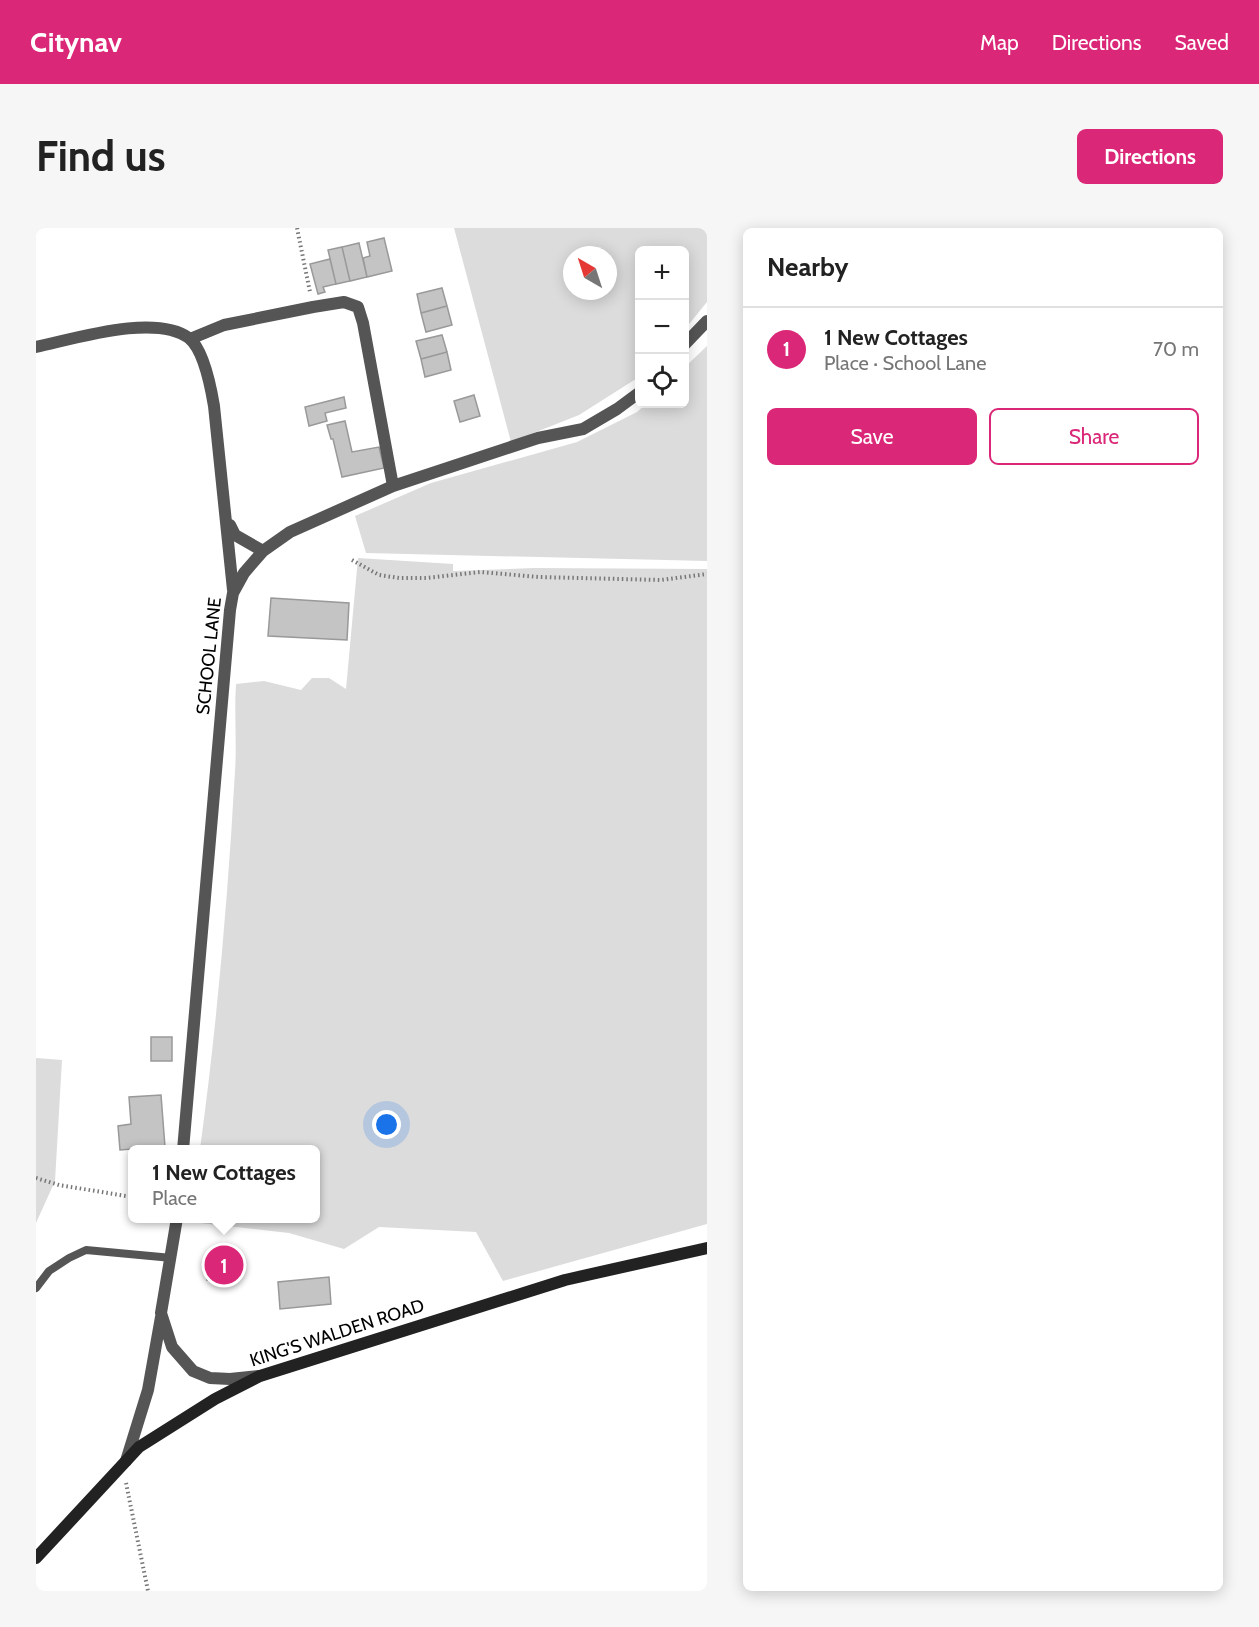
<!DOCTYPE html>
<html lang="en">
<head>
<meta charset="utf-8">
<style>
	body { margin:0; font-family:Cabin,sans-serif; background:#f6f6f6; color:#222 }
	.controls { position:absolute; right:18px; top:18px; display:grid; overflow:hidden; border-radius:9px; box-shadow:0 3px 15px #0003 }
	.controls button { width:54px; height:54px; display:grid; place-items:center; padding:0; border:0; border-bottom:2px solid #e0e0e0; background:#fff; color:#222; font:30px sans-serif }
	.compass { position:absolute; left:527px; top:18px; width:54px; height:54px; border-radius:50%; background:#fff; box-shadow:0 3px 15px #0003; rotate:321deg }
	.you { position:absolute; left:351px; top:897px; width:21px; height:21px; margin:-15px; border:4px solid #fff; border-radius:50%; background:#1a73e8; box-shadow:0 0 0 9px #1a73e833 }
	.badge { display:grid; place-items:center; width:39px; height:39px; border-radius:50%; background:#db2777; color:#fff; font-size:20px; font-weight:700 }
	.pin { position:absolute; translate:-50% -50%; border:3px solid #fff; box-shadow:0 2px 6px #0006 }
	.popup { position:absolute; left:92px; top:917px; width:192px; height:78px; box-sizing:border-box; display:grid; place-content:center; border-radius:9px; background:#fff; filter:drop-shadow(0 2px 4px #0005); font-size:20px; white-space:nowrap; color:#767676 }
	.popup b { font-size:22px; color:#222 }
	.popup::after { content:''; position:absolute; left:50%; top:100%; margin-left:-12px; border:12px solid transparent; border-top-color:#fff }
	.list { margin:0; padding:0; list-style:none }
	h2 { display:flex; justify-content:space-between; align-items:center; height:78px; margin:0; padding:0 24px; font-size:26px }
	h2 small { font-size:20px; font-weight:400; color:#767676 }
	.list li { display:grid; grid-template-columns:39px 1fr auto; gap:18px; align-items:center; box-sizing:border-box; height:84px; padding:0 24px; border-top:2px solid #e0e0e0 }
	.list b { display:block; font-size:22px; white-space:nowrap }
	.list p { margin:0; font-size:20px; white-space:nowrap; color:#767676 }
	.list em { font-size:20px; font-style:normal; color:#767676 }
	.actions { display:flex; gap:12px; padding:18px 24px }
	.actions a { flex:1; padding:14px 0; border:2px solid #db2777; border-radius:9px; text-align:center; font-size:21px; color:#db2777 }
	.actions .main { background:#db2777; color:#fff }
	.icon { flex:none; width:33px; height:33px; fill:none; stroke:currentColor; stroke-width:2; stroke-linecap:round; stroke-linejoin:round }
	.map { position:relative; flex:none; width:671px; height:1363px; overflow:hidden; border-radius:9px }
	header { display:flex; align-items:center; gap:36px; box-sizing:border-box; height:84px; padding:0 30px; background:#db2777; color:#fff }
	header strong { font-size:28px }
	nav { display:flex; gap:33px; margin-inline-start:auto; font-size:21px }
	.intro { display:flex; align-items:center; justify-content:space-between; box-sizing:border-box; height:144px; padding:0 36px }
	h1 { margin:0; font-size:42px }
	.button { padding:15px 27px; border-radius:9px; background:#db2777; color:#fff; font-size:21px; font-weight:700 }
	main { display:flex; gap:36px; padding:0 36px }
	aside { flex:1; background:#fff; border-radius:9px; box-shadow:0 3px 15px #0003 }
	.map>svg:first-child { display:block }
</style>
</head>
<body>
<header>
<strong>Citynav</strong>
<nav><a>Map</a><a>Directions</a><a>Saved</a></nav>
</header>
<div class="intro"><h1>Find us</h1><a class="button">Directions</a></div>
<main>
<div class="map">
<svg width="671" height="1363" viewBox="0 0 671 1363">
	<rect width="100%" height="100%" fill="#fff"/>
	<path fill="#dcdcdc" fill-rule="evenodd" d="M418 0H671V74L649 101 648 22H604L603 149 543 187 475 214ZM536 27H572V63H536Z
		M671 118V333L330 325 319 288 395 255 541 214 601 184 610 176H648L649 139Z
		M322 330 417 336V343L498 340 671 341V996L467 1053 440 1004 343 999 308 1021 253 1005 155 994V990H280V922L164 921C181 796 192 669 199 543 201 514 198 485 200 456L228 453 265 462 276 450H293L310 461Z
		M0 830 26 832 19 953 0 995Z"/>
	<path fill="#c4c4c4" stroke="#999" stroke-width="1.5" d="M348 10 356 43 331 49 327 30 334 28 331 14Z
		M323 15 331 49 314 53 306 19Z
		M306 19 314 53 300 56 292 22Z
		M294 31 300 56 287 59 289 64 282 66 274 36Z
		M406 60 411 78 385 85 381 66Z
		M411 78 416 97 390 104 385 85Z
		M406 107 411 124 385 131 380 113Z
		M411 124 415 142 389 149 385 131Z
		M438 167 444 188 424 194 418 173Z
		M308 169 310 180 289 185 291 193 273 198 269 179Z
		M309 193 316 224 343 219 348 240 306 249 297 211H295L291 197Z
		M235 370 313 375 311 412 232 408Z
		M115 809H136V833H115Z
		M125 867 129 919H122V922H96V927V921L84 922 82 898 95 896 93 869Z
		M177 1022 203 1026 199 1049 187 1053 171 1052Z
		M293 1049 295 1076 244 1081 242 1054Z"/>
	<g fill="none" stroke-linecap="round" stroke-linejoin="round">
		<path stroke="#777" stroke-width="4" stroke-dasharray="1.5 3" stroke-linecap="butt" d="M261 0 274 64
			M316 332 343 347 363 350H390L444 344 503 349 625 352 671 346
			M0 950 23 957 96 969
			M90 1255 112 1363"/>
		<path stroke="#555" stroke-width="8" d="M0 1060 13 1043 33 1030 50 1022 136 1030"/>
		<path stroke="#555" stroke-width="12" d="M154 111 188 97 277 79 308 74 322 79 327 95 357 258
			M648 117 671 93
			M0 119C38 111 119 85 153 110 168 122 175 160 178 178L197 362
			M194 297 199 307 227 323
			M147 922 194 382 197 365 208 345 227 323 254 304 357 258 502 210 547 201 581 181 604 164
			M141 990 125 1085 136 1119 157 1143 174 1150 194 1151 222 1148
			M90 1233 112 1162 125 1089"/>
		<path stroke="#222" stroke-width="12" d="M0 1330 103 1219 179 1171 224 1148 529 1052 671 1020"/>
	</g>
	<g text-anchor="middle" stroke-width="4.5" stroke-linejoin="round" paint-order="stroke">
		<g font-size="18" fill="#000" stroke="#fff">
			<text transform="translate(173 428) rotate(-84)" y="6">SCHOOL LANE</text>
			<text transform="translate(301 1105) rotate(-18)" y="6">KING'S WALDEN ROAD</text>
		</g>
	</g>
</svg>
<div class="controls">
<button>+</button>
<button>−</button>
<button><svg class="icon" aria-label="locate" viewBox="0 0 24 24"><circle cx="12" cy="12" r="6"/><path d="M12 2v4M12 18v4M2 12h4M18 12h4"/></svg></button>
</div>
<svg class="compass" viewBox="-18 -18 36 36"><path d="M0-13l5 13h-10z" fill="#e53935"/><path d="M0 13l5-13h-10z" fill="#767676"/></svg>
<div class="you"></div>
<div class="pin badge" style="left:188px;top:1037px">1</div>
<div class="popup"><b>1 New Cottages</b>Place</div>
</div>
<aside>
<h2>Nearby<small></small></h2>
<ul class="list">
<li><span class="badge">1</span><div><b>1 New Cottages</b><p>Place · School Lane</p></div><em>70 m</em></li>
</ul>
<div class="actions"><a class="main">Save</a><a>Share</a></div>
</aside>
</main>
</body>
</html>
